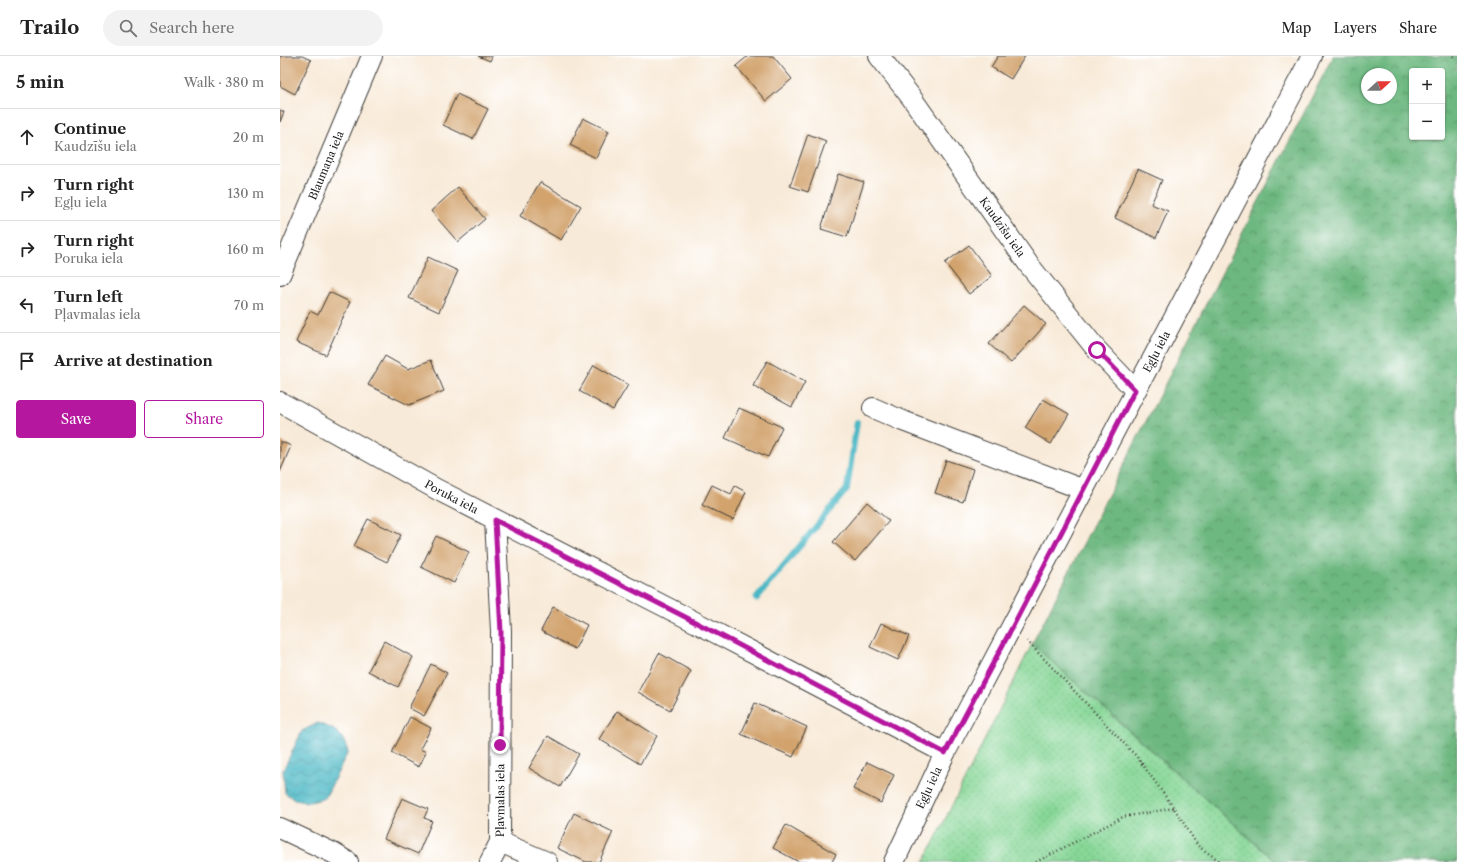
<!DOCTYPE html>
<html lang="en">
<head>
<meta charset="utf-8">
<style>
	body { margin:0; font-family:"Libre Caslon Text",serif; background:#f2f2f2; color:#222 }
	.controls { position:absolute; right:12px; top:12px; display:grid; overflow:hidden; border-radius:4px; box-shadow:0 1px 3px #0004 }
	.controls button { width:36px; height:36px; display:grid; place-items:center; padding:0; border:0; border-bottom:1px solid #e0e0e0; background:#fff; color:#222; font:20px sans-serif }
	.compass { position:absolute; left:1081px; top:12px; width:36px; height:36px; border-radius:50%; background:#fff; box-shadow:0 1px 3px #0004; rotate:69deg }
	.stop { position:absolute; width:12px; height:12px; margin:-9px; border:3px solid #b5179e; border-radius:50%; background:#fff }
	.stop.end { background:#b5179e; border-color:#fff; box-shadow:0 1px 4px #0008 }
	.list { margin:0; padding:0; list-style:none }
	h2 { display:flex; justify-content:space-between; align-items:center; height:52px; margin:0; padding:0 16px; font-size:17px }
	h2 small { font-size:13px; font-weight:400; color:#767676 }
	.list li { display:grid; grid-template-columns:26px 1fr auto; gap:12px; align-items:center; box-sizing:border-box; height:56px; padding:0 16px; border-top:1px solid #e0e0e0 }
	.list b { display:block; font-size:15px; white-space:nowrap }
	.list p { margin:0; font-size:13px; white-space:nowrap; color:#767676 }
	.list em { font-size:13px; font-style:normal; color:#767676 }
	.actions { display:flex; gap:8px; padding:12px 16px }
	.actions a { flex:1; padding:9px 0; border:1px solid #b5179e; border-radius:4px; text-align:center; font-size:14px; color:#b5179e }
	.actions .main { background:#b5179e; color:#fff }
	.icon { flex:none; width:22px; height:22px; fill:none; stroke:currentColor; stroke-width:2; stroke-linecap:round; stroke-linejoin:round }
	.map { position:relative; flex:none; width:1177px; height:806px; overflow:hidden }
	header { display:flex; align-items:center; gap:24px; box-sizing:border-box; height:56px; padding:0 20px; background:#fff; border-bottom:1px solid #e0e0e0 }
	header strong { font-size:19px }
	nav { display:flex; gap:22px; margin-inline-start:auto; font-size:14px }
	.search { width:280px; height:36px; background:#f2f2f2; display:flex; align-items:center; gap:10px; box-sizing:border-box; padding:0 14px; border-radius:22px; color:#767676; font-size:15px }
	main { display:flex }
	aside { flex:1; background:#fff }
	.map>svg:first-child { display:block }
</style>
</head>
<body>
<header>
<strong>Trailo</strong>
<div class="search"><svg class="icon" aria-label="search" viewBox="0 0 24 24"><circle cx="10" cy="10" r="6"/><path d="M15 15l6 6"/></svg>Search here</div>
<nav><a>Map</a><a>Layers</a><a>Share</a></nav>
</header>
<main>
<aside>
<h2>5 min<small>Walk · 380 m</small></h2>
<ul class="list">
<li><svg class="icon" aria-label="ahead" viewBox="0 0 24 24"><path d="M12 20V5M6 11l6-6 6 6"/></svg><div><b>Continue</b><p>Kaudzīšu iela</p></div><em>20 m</em></li>
<li><svg class="icon" aria-label="right" viewBox="0 0 24 24"><path d="M7 20v-9h11M14 6l5 5-5 5"/></svg><div><b>Turn right</b><p>Egļu iela</p></div><em>130 m</em></li>
<li><svg class="icon" aria-label="right" viewBox="0 0 24 24"><path d="M7 20v-9h11M14 6l5 5-5 5"/></svg><div><b>Turn right</b><p>Poruka iela</p></div><em>160 m</em></li>
<li><svg class="icon" aria-label="left" viewBox="0 0 24 24"><path d="M17 20v-9H6M10 6l-5 5 5 5"/></svg><div><b>Turn left</b><p>Pļavmalas iela</p></div><em>70 m</em></li>
<li><svg class="icon" aria-label="arrive" viewBox="0 0 24 24"><path d="M6 21V4h12l-3 4 3 4H6"/></svg><div><b>Arrive at destination</b></div></li>
</ul>
<div class="actions"><a class="main">Save</a><a>Share</a></div>
</aside>
<div class="map">
<svg width="1177" height="806" viewBox="0 0 1177 806">
	<defs>
		<pattern id="grass-dots" width="8" height="8" patternUnits="userSpaceOnUse"><rect width="8" height="8" fill="#87d797"/><path d="M2 2h.1M6 6h.1" fill="none" stroke="#74b882" stroke-width="1.8" stroke-linecap="round"/></pattern>
		<pattern id="forest-crowns" width="20" height="18" patternUnits="userSpaceOnUse"><rect width="20" height="18" fill="#6db880"/><path d="M2 6a3 3 0 1 1 6 0M12 15a3 3 0 1 1 6 0" fill="none" stroke="#599568"/></pattern>
		<pattern id="water-waves" width="16" height="10" patternUnits="userSpaceOnUse"><rect width="16" height="10" fill="#4ab7c5"/><path d="M0 5q4-4 8 0t8 0" fill="none" stroke="#3d949f"/></pattern>
	</defs>
	<rect width="100%" height="100%" fill="#fff"/>
	<filter id="ink" filterUnits="userSpaceOnUse"><feTurbulence type="fractalNoise" baseFrequency=".025" numOctaves="2"/><feDisplacementMap in="SourceGraphic" scale="8" xChannelSelector="R" yChannelSelector="G"/><feConvolveMatrix kernelMatrix="1 2 1 2 8 2 1 2 1" color-interpolation-filters="sRGB"/></filter>
	<filter id="wash" filterUnits="userSpaceOnUse"><feTurbulence type="fractalNoise" baseFrequency=".012" numOctaves="4" result="noise"/><feDisplacementMap in="SourceGraphic" scale="16" xChannelSelector="R" yChannelSelector="G"/><feGaussianBlur stdDeviation="0.9" result="paint"/><feColorMatrix in="noise" values="0 0 0 0 0 0 0 0 0 0 0 0 0 0 0 0 0 1.4 0 .05"/><feComposite in="paint" operator="in"/></filter>
	<g filter="url(#wash)">
		<rect width="100%" height="100%" fill="#f8ead8"/>
		<path fill="url(#grass-dots)" stroke="#527a5a" d="M752 588 996 806H644Z"/>
		<path fill="url(#forest-crowns)" stroke="#446a4e" fill-rule="evenodd" d="M1053 0H1177V806H996L752 588ZM1132 15H1162V81H1132ZM1087 18H1111V42H1087Z"/>
		<path fill="url(#water-waves)" stroke="#336a70" d="M38 667C57 674 62 677 68 696L45 742C27 748 21 748 5 737L3 714 22 675Z"/>
		<g fill="none" stroke-linecap="round" stroke-linejoin="round">
			<path stroke="#4ab7c5" stroke-width="6" d="M476 543 567 433 577 366"/>
		</g>
		<g id="blocks">
			<path fill="#d2a36d" d="M0 0H22L31 4 15 38 0 30Z
				M198 0H212L210 5Z
				M468 0H493L512 23 486 45 456 10Z
				M718 0H745L731 23 711 11Z
				M177 38 208 53 193 83 163 69Z
				M0 54 4 56 0 66Z
				M303 62 329 75 316 102 290 89Z
				M528 78 546 85 528 136 510 130Z
				M858 113 882 124 871 148 888 155 876 182 835 162Z
				M558 118 584 126 567 181 541 173Z
				M260 126 301 150 281 184 240 160Z
				M178 131 205 163 178 186 151 155Z
				M689 189 712 220 689 238 665 207Z
				M148 201 178 215 159 256 129 242Z
				M49 236 70 246 46 299 16 286 30 255 38 259Z
				M744 249 766 268 731 307 709 288Z
				M105 300 128 313 151 304 164 335 129 349 88 329Z
				M487 305 525 326 512 351 473 330Z
				M314 309 348 329 333 354 299 335Z
				M763 343 789 358 771 388 745 372Z
				M459 352 502 371 488 401 445 382Z
				M0 385 11 390 0 416Z
				M666 404 693 413 683 446 655 437Z
				M432 429 451 438 455 430 466 436 453 464 422 449Z
				M587 446 609 465 575 505 553 486Z
				M88 463 121 479 107 506 74 490Z
				M156 480 189 496 174 527 141 511Z
				M273 551 307 569 295 593 261 575Z
				M601 567 629 580 618 604 590 591Z
				M104 585 133 601 118 631 88 615Z
				M379 597 411 615 390 654 358 636Z
				M151 608 167 617 144 660 129 652Z
				M475 647 527 671 513 701 461 678Z
				M337 655 377 680 360 708 319 683Z
				M130 661 151 672 140 693 146 696 139 711 112 697Z
				M268 680 299 698 280 731 249 712Z
				M587 706 614 719 601 747 573 733Z
				M122 742 148 753 144 762 152 765 138 798 104 783Z
				M294 757 333 776 319 806H306L277 792Z
				M506 769 556 798 552 806H519L493 792Z"/>
		</g>
	</g>
	<g filter="url(#ink)">
		<use href="#blocks" fill-opacity="0" stroke="#3d3b38" stroke-width="1"/>
		<g fill="none" stroke-linecap="round" stroke-linejoin="round">
			<defs>
				<g id="minor">
					<path id="s1" d="M599 0 631 41 749 209 817 294 855 334"/>
					<path id="s2" d="M0 219 92 0"/>
					<path id="s3" d="M0 346 158 434 415 566 665 697"/>
					<path d="M593 352 623 365 804 434"/>
					<path d="M0 772 53 797 68 806"/>
					<path d="M220 786 267 806"/>
					<path id="s4" d="M210 806 220 786 221 575 215 464"/>
					<path id="s5" d="M614 806 665 697 1032 0"/>
				</g>
			</defs>
			<use href="#minor" stroke="#3d3b38" stroke-width="22"/>
			<path stroke="#3d3b38" stroke-width="2.5" stroke-dasharray="1 3" stroke-linecap="butt" d="M1173 0 1177 4
				M747 585 857 701 894 752 918 790 941 806
				M756 806 843 761 894 752"/>
			<use href="#minor" stroke="#fff" stroke-width="20"/>
		</g>
	</g>
	<g fill="none" stroke-linecap="round" stroke-linejoin="round" filter="url(#ink)">
		<path stroke="#b5179e" stroke-width="5" d="M220 689 221 576 215 464 415 566 665 697 733 570 855 334 817 294"/>
	</g>
	<g text-anchor="middle" stroke-width="4" stroke-linejoin="round" paint-order="stroke">
		<g font-size="11" fill="#1c1c1c" stroke="#fff">
			<text dy="4" stroke="none"><textPath href="#s2" startOffset="119">Blaumaņa iela</textPath></text>
			<text dy="4" stroke="none"><textPath href="#s1" startOffset="211">Kaudzīšu iela</textPath></text>
			<text dy="4" stroke="none"><textPath href="#s5" startOffset="574">Egļu iela</textPath></text>
			<text dy="4" stroke="none"><textPath href="#s3" startOffset="196">Poruka iela</textPath></text>
			<text dy="4" stroke="none"><textPath href="#s5" startOffset="82">Egļu iela</textPath></text>
			<text dy="4" stroke="none"><textPath href="#s4" startOffset="64">Pļavmalas iela</textPath></text>
		</g>
	</g>
</svg>
<div class="controls">
<button>+</button>
<button>−</button>
</div>
<svg class="compass" viewBox="-18 -18 36 36"><path d="M0-13l5 13h-10z" fill="#e53935"/><path d="M0 13l5-13h-10z" fill="#767676"/></svg>
<div class="stop" style="left:817px;top:294px"></div>
<div class="stop end" style="left:220px;top:689px"></div>
</div>
</main>
</body>
</html>
